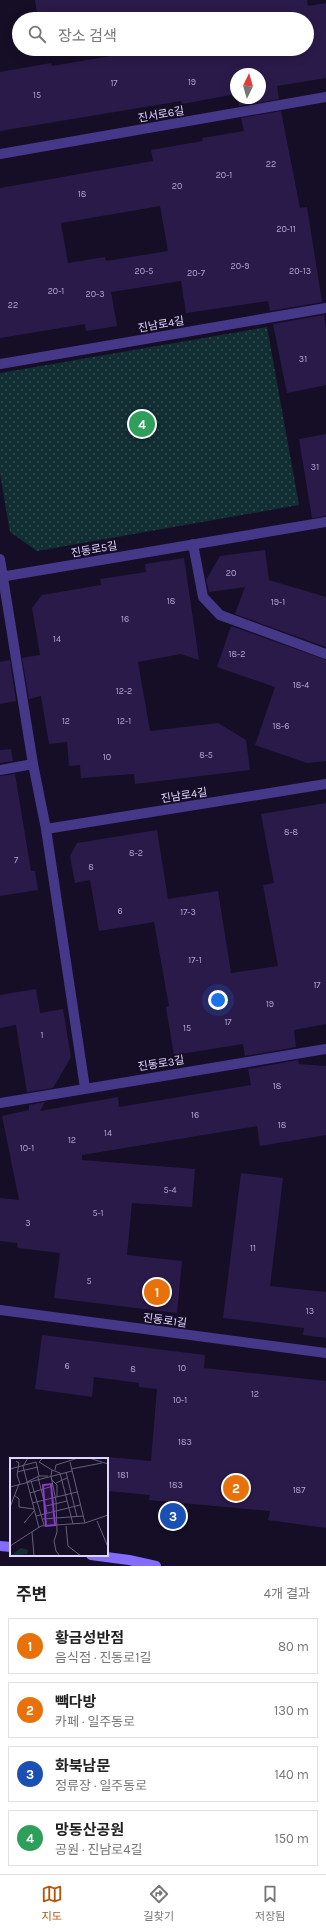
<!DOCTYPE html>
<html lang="ko">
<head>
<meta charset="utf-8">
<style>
	body { margin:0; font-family:Karla,"Noto Sans KR",sans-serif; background:#f6f6f6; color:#222 }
	.compass { position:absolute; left:230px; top:68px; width:36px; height:36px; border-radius:50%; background:#fff; box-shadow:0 2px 10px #0003; rotate:5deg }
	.you { position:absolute; left:218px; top:1000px; width:14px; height:14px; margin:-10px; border:3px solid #fff; border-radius:50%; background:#1a73e8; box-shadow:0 0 0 6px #1a73e833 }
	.badge { display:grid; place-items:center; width:26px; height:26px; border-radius:50%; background:#b45309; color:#fff; font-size:13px; font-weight:700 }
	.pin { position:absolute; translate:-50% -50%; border:2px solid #fff; box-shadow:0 1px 4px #0006 }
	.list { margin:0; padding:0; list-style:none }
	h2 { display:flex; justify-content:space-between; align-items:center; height:52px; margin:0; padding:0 16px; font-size:17px }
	h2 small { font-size:13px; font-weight:400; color:#767676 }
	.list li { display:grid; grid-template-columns:26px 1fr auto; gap:12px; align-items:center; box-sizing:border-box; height:56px; margin:0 8px 8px; padding:0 8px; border:1px solid #e0e0e0; border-radius:0px }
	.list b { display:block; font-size:15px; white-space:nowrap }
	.list p { margin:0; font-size:13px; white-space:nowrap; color:#767676 }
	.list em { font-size:13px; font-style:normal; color:#767676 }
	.icon { flex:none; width:22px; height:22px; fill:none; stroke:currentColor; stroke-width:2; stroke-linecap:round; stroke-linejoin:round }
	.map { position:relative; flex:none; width:326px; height:1566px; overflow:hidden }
	.search { position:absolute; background:#fff; box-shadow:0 2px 10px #0003; left:12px; right:12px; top:12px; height:44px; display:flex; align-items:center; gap:10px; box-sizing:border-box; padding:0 14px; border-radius:22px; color:#767676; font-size:15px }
	.sheet { height:308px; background:#fff }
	nav { display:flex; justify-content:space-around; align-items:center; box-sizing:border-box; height:56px; border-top:1px solid #e0e0e0; background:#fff; font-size:11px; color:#767676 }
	nav a { display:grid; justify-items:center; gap:2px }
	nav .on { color:#b45309 }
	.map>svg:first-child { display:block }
</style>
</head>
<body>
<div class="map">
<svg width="326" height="1566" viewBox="0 0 326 1566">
	<defs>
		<pattern id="park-dots" width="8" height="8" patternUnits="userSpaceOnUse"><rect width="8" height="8" fill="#112e32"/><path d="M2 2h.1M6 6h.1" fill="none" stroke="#334b51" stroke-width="1.8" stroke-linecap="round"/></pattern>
	</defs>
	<rect width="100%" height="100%" fill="#160e27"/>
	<path fill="url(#park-dots)" d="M267 327 299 505 37 551 10 532 0 474V373Z"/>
	<path fill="#2a1a49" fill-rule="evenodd" d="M35 0H307L308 6 326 3V78L277 86 279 99 239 106 237 98H260V74H236V94L182 104 181 101 0 131V72L51 63 52 66 152 49H307V19H38Z
		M281 111 300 208 307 207 322 302 270 311 268 301 186 313 181 281 111 292 117 326 86 331 85 324 0 338V188L153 161 151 150 203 141 202 138 244 131 241 118ZM160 206 168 251 106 261 105 257 68 263 61 223Z
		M324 315 326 328V385L287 393 273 324Z
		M326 434V516L312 518 299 439Z
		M265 550 269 580 326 597V647L235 614 245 587 209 592 206 580 220 556Z
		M184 558 199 660 181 654 138 662 150 731 218 723 246 740 250 770 135 784 134 774 81 778 80 765 69 766 67 742 49 744 41 696 29 699 22 658 40 655 32 608 42 595 101 585 100 579 146 572 145 564Z
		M231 626 326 660V761L307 763 255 745 275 687 217 667Z
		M10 660 16 701 0 704V662Z
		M11 749 13 761 0 763V750Z
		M15 774 31 871H35L38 890 0 896V776Z
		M326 803V1024L294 1030 296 1047 245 1056 243 1044 174 1055 166 1007 169 1006 154 922 99 931 90 880 75 883 70 856 77 843 157 830 168 899 218 891 231 973 278 966 263 885 274 883 261 814Z
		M36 989 40 1013 63 1009 71 1057 53 1088 27 1092 16 1025 0 1028V995Z
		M298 1060 299 1064 326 1066V1135L260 1146 257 1126 82 1155V1160L195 1169 192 1207 132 1203 127 1255 182 1261 177 1313 54 1298 60 1253 18 1248 17 1243 0 1241V1198L19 1200 2 1116 29 1110V1105L45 1102 40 1111 118 1097 119 1107 251 1085 248 1069Z
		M241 1173 283 1178 270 1286 326 1292V1338L303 1335 304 1328 223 1318Z
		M42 1335 205 1355 204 1368 326 1381V1528L268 1520 270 1511 149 1500 150 1495 107 1491V1457L151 1461 157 1389 139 1387V1383L94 1377 92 1397 35 1389Z"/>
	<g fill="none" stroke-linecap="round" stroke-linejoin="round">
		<path stroke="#463888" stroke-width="10" d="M0 154 326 97
			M0 364 326 308
			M193 544 203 597 220 615 326 654
			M0 559 33 764 46 829 85 1088
			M0 577 326 522
			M0 770 33 764
			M46 829 326 784
			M0 1103 326 1049
			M0 1310 326 1353"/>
		<path stroke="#846cff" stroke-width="10" d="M0 1546 11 1547
			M91 1555 129 1560 156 1566"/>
	</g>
	<g text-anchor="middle" stroke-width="3.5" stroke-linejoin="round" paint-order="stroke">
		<g font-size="9" fill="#b2a6d2">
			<text x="192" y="85">19</text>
			<text x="114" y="86">17</text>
			<text x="37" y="98">15</text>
			<text x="271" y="167">22</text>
			<text x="224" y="178">20-1</text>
			<text x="177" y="189">20</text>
			<text x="82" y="197">18</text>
			<text x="286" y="232">20-11</text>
			<text x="240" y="269">20-9</text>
			<text x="144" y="274">20-5</text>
			<text x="300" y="274">20-13</text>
			<text x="196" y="276">20-7</text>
			<text x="56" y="294">20-1</text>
			<text x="95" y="297">20-3</text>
			<text x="13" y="308">22</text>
			<text x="303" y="362">31</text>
			<text x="315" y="470">31</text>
			<text x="231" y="576">20</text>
			<text x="171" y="604">18</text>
			<text x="278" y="605">19-1</text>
			<text x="125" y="622">16</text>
			<text x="57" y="642">14</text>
			<text x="237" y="657">18-2</text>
			<text x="301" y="688">18-4</text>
			<text x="124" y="694">12-2</text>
			<text x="66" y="724">12</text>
			<text x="124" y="724">12-1</text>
			<text x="281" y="729">18-6</text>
			<text x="206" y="758">8-5</text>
			<text x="107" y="760">10</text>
			<text x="291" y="835">8-8</text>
			<text x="136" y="856">8-2</text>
			<text x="16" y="863">7</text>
			<text x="91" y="870">8</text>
			<text x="120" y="914">6</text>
			<text x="188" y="915">17-3</text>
			<text x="195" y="963">17-1</text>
			<text x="317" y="988">17</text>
			<text x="270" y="1007">19</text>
			<text x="228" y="1025">17</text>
			<text x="187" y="1031">15</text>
			<text x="42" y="1038">1</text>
			<text x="277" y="1089">18</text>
			<text x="195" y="1118">16</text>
			<text x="282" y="1128">18</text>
			<text x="108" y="1136">14</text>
			<text x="72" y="1143">12</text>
			<text x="27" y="1151">10-1</text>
			<text x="170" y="1193">5-4</text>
			<text x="98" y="1216">5-1</text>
			<text x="28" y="1226">3</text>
			<text x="253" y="1251">11</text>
			<text x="89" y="1284">5</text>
			<text x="310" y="1314">13</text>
			<text x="67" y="1369">6</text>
			<text x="182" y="1371">10</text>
			<text x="133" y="1372">8</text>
			<text x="255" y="1397">12</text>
			<text x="180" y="1403">10-1</text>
			<text x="185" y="1445">183</text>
			<text x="123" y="1478">181</text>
			<text x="176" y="1488">183</text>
			<text x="299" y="1493">187</text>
		</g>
		<g font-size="11" fill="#e0d5ff" stroke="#160e27">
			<text transform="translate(161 114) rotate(-10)" y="4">진서로6길</text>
			<text transform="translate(161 324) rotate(-10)" y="4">진남로4길</text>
			<text transform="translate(94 549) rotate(-10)" y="4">진동로5길</text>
			<text transform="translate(184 795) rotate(-9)" y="4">진남로4길</text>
			<text transform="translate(161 1063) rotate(-9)" y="4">진동로3길</text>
			<text transform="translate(165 1320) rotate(8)" y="4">진동로1길</text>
		</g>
	</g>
	<g transform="translate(10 1458)">
		<rect width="98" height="98" fill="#160e27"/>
		<path d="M11 90 18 92 17 96 0 98Z" fill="#112e32"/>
		<path fill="none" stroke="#675e7d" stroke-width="1" d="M18 0 13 8 29 70M33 0 29 4 42 12M79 0 98 6M6 3 9 5 7 17 10 26M26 4 29 18M60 4 75 65M0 11 26 4M61 11 92 5M42 12 41 18 46 43 47 74 44 83 46 93 50 98M42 12 50 15 63 66M45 12 46 7 68 0M7 14 28 9M56 14 67 59M28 19 37 55M41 21 47 27V39M21 23 34 67M17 24 29 18H38M46 25 57 20M0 29 62 13M20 35 43 28M4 37 9 41V49L24 51M22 45 67 34M36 48 57 43M0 49 9 26M26 58 70 47M33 61 73 58M87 63 98 89M14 65 24 53M56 68 58 88 71 98M22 74 24 98M0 88 31 68 75 65 98 57"/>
		<path fill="#853dc5" fill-opacity="0.15" stroke="#853dc5" stroke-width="2" d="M41 26 45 67 36 68 33 27Z"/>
		<rect width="98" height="98" fill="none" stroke="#e0d5ff" stroke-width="2"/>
	</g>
</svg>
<svg class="compass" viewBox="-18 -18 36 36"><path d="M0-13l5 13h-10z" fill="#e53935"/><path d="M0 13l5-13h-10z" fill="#767676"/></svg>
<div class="you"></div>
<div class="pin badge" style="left:157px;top:1292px;background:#e8710a">1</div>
<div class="pin badge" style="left:236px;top:1488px;background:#e8710a">2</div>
<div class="pin badge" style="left:173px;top:1516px;background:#1a4fb4">3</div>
<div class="pin badge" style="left:142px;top:424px;background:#2e9e5b">4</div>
<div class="search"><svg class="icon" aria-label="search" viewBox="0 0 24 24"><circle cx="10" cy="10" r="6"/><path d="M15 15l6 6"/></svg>장소 검색</div>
</div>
<section class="sheet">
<h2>주변<small>4개 결과</small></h2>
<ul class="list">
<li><span class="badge" style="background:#e8710a">1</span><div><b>황금성반점</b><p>음식점 · 진동로1길</p></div><em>80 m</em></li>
<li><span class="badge" style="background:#e8710a">2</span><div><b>빽다방</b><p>카페 · 일주동로</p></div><em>130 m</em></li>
<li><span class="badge" style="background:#1a4fb4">3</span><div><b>화북남문</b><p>정류장 · 일주동로</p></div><em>140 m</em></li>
<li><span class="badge" style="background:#2e9e5b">4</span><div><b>망동산공원</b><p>공원 · 진남로4길</p></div><em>150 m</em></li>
</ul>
</section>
<nav>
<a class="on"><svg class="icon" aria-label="map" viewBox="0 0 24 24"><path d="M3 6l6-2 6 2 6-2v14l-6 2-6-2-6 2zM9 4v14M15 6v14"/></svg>지도</a>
<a><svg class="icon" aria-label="directions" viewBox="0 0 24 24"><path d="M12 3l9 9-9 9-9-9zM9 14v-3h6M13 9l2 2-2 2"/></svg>길찾기</a>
<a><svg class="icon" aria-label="saved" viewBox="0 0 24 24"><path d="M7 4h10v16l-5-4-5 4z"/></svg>저장됨</a>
</nav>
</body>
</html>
